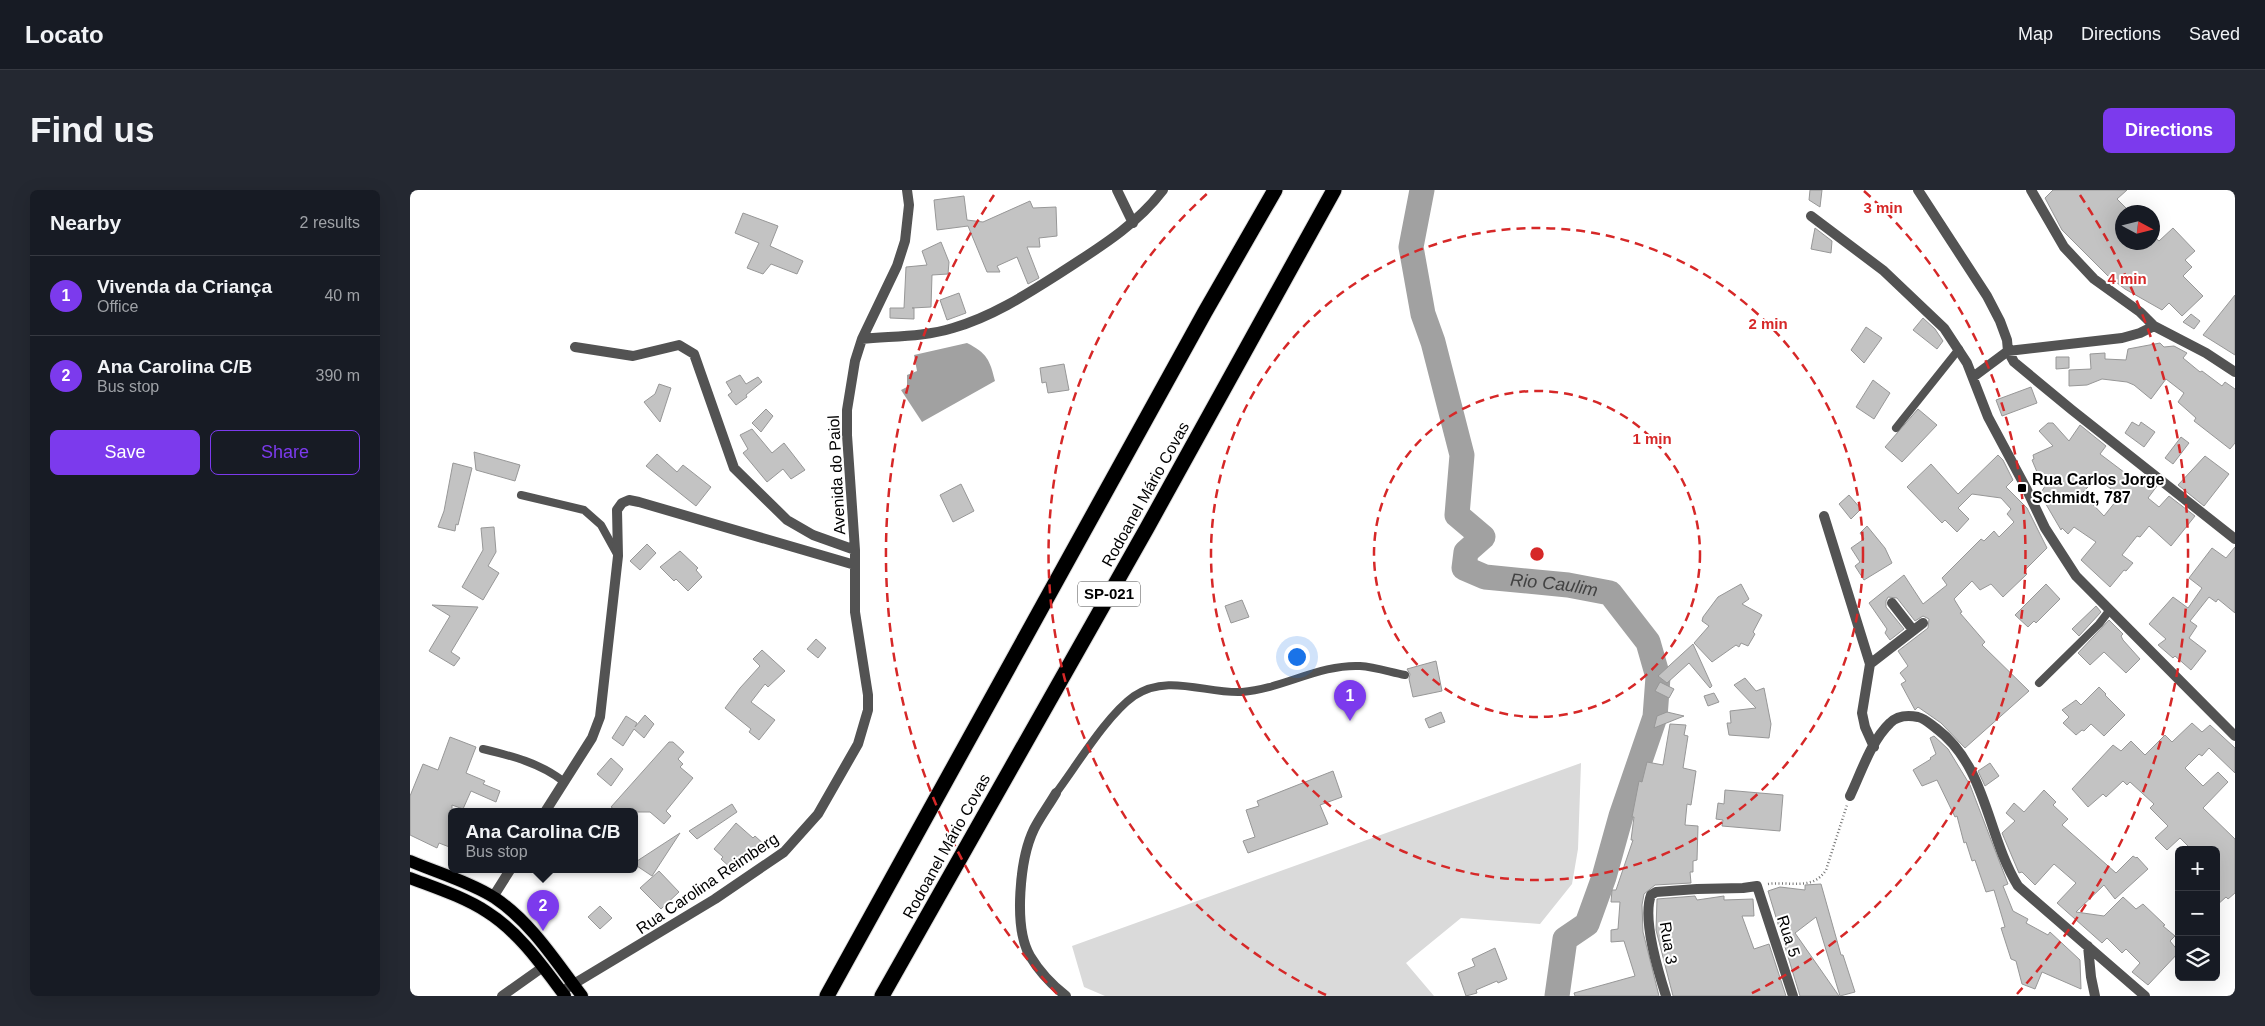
<!DOCTYPE html>
<html lang="en">
<head>
<meta charset="utf-8">
<style>
	body { margin:0; font-family:Arial,sans-serif; background:#242831; color:#f1f3f6 }
	.controls { position:absolute; right:15px; bottom:15px; display:grid; overflow:hidden; border-radius:8px; box-shadow:0 5px 20px #0002 }
	.controls button { width:45px; height:45px; display:grid; place-items:center; padding:0; border:0; border-bottom:1px solid #363941; background:#171b24; color:#f1f3f6; font:25px sans-serif }
	.compass { position:absolute; left:1705px; top:15px; width:45px; height:45px; border-radius:50%; background:#171b24; box-shadow:0 5px 20px #0002; rotate:97deg }
	.you { position:absolute; left:886px; top:466px; width:18px; height:18px; margin:-12px; border:4px solid #fff; border-radius:50%; background:#1a73e8; box-shadow:0 0 0 8px #1a73e833 }
	.badge { display:grid; place-items:center; width:32px; height:32px; border-radius:50%; background:#7c3aed; color:#fff; font-size:16px; font-weight:700 }
	.pin { position:absolute; translate:-50% -41px; filter:drop-shadow(0 1px 2px #0008) }
	.pin::after { content:''; position:absolute; top:26px; width:18px; height:15px; background:inherit; clip-path:polygon(0 0,100% 0,50% 100%) }
	.popup { position:absolute; left:38px; top:618px; width:190px; height:65px; box-sizing:border-box; display:grid; place-content:center; border-radius:8px; background:#171b24; filter:drop-shadow(0 1px 4px #0005); font-size:16px; white-space:nowrap; color:#9ea1a6 }
	.popup b { font-size:19px; color:#f1f3f6 }
	.popup::after { content:''; position:absolute; left:50%; top:100%; margin-left:-10px; border:10px solid transparent; border-top-color:#171b24 }
	.list { margin:0; padding:0; list-style:none }
	h2 { display:flex; justify-content:space-between; align-items:center; height:65px; margin:0; padding:0 20px; font-size:21px }
	h2 small { font-size:16px; font-weight:400; color:#9ea1a6 }
	.list li { display:grid; grid-template-columns:32px 1fr auto; gap:15px; align-items:center; box-sizing:border-box; height:80px; padding:0 20px; border-top:1px solid #363941 }
	.list b { display:block; font-size:19px; white-space:nowrap }
	.list p { margin:0; font-size:16px; white-space:nowrap; color:#9ea1a6 }
	.list em { font-size:16px; font-style:normal; color:#9ea1a6 }
	.actions { display:flex; gap:10px; padding:15px 20px }
	.actions a { flex:1; padding:11px 0; border:1px solid #7c3aed; border-radius:8px; text-align:center; font-size:18px; color:#7c3aed }
	.actions .main { background:#7c3aed; color:#fff }
	.icon { flex:none; width:28px; height:28px; fill:none; stroke:currentColor; stroke-width:2; stroke-linecap:round; stroke-linejoin:round }
	.map { position:relative; flex:none; width:1825px; height:806px; overflow:hidden; border-radius:8px }
	header { display:flex; align-items:center; gap:30px; box-sizing:border-box; height:70px; padding:0 25px; background:#171b24; border-bottom:1px solid #363941 }
	header strong { font-size:24px }
	nav { display:flex; gap:28px; margin-inline-start:auto; font-size:18px }
	.intro { display:flex; align-items:center; justify-content:space-between; box-sizing:border-box; height:120px; padding:0 30px }
	h1 { margin:0; font-size:35px }
	.button { padding:12px 22px; border-radius:8px; background:#7c3aed; color:#fff; font-size:18px; font-weight:700 }
	main { display:flex; gap:30px; padding:0 30px }
	aside { flex:1; background:#171b24; border-radius:8px; box-shadow:0 5px 20px #0002 }
	.map>svg:first-child { display:block }
</style>
</head>
<body>
<header>
<strong>Locato</strong>
<nav><a>Map</a><a>Directions</a><a>Saved</a></nav>
</header>
<div class="intro"><h1>Find us</h1><a class="button">Directions</a></div>
<main>
<aside>
<h2>Nearby<small>2 results</small></h2>
<ul class="list">
<li><span class="badge">1</span><div><b>Vivenda da Criança</b><p>Office</p></div><em>40 m</em></li>
<li><span class="badge">2</span><div><b>Ana Carolina C/B</b><p>Bus stop</p></div><em>390 m</em></li>
</ul>
<div class="actions"><a class="main">Save</a><a>Share</a></div>
</aside>
<div class="map">
<svg width="1825" height="806" viewBox="0 0 1825 806">
	<rect width="100%" height="100%" fill="#fff"/>
	<path fill="#dadada" d="M1171 573 1168 659 1162 694 1130 734 1051 728 996 773 1024 806H695L674 797 662 756Z"/>
	<path fill="#a1a1a1" d="M557 153C577 163 580 170 585 191L512 232 491 200 497 197V185L507 181 504 165Z"/>
	<g fill="none" stroke-linecap="round" stroke-linejoin="round">
		<path stroke="#a1a1a1" stroke-width="25" id="s1" d="M1012 0 1001 57 1013 124 1023 152 1052 265 1047 325 1073 347 1056 362 1054 378 1075 387 1158 395 1200 403 1238 452 1248 487 1245 527 1211 626 1194 687 1177 734 1155 749 1147 806"/>
	</g>
	<path fill="#c3c3c3" stroke="#979797" fill-rule="evenodd" d="M1400 0H1412L1410 17 1399 10Z
		M1643 0H1717L1707 9 1720 22H1712V52H1742V45L1749 51 1763 38 1785 61 1775 70 1782 77 1773 86 1793 106 1772 126 1759 113 1752 120 1715 99 1698 86 1652 40 1635 8Z
		M554 6 557 30 573 32 620 11 623 18 646 17 647 46 629 48 630 57H617L629 88 618 94 607 67 587 76 590 82H577L558 36 527 40 524 10Z
		M333 23 368 36 360 56 393 71 387 84 361 74 353 84 337 78 349 53 325 43Z
		M1405 38 1422 51 1421 63 1401 59Z
		M531 52 539 72 538 84 522 85 521 117 502 118H504V129L480 128V118H494L496 77 517 75 512 61Z
		M549 103 556 123 537 130 530 110Z
		M1825 105V165L1793 145Z
		M1781 124 1790 131 1784 139 1773 132Z
		M1513 128 1525 139 1533 151 1527 159 1503 140Z
		M1456 137 1472 148 1454 173 1441 160Z
		M1750 153 1754 157 1764 156 1777 163 1773 168 1790 182 1792 181 1812 196 1815 192 1825 199V253L1820 259 1784 231 1786 228 1768 212 1774 203 1756 189 1741 209 1724 195 1717 192 1692 189 1677 195 1659 196V180L1681 179 1680 164 1695 163V169L1716 170 1718 159Z
		M1646 167H1659V178L1646 179Z
		M654 174 659 200 638 203 636 192 632 193 630 178Z
		M330 185 336 194 348 187 352 192 336 205 337 207 326 215 318 205 322 202 316 192Z
		M1463 190 1480 203 1464 229 1446 217Z
		M249 194 261 198 250 232 234 212 245 204Z
		M1621 197 1627 213 1592 226 1586 210Z
		M356 219 363 226 351 242 342 233Z
		M1508 219 1527 235 1492 272 1475 257Z
		M1722 232 1729 236 1731 232 1745 242 1734 257 1715 243Z
		M1638 233H1643L1659 251 1670 235 1696 256 1690 264 1731 295 1737 288 1747 296 1738 308 1749 317 1759 306 1785 326 1761 356 1739 336 1730 347 1727 346 1712 365 1723 373 1716 381 1714 380 1700 397 1671 370 1686 352 1664 337 1658 344 1652 338 1651 340 1630 304 1639 290 1627 282 1622 270 1624 269 1623 265 1643 256 1629 241ZM1687 288 1710 306 1694 326 1672 303Z
		M342 239 362 263 374 253 395 280 381 289 373 279 357 292 333 263 338 259 330 245Z
		M1771 247 1779 253 1763 274 1755 268Z
		M64 262 110 275 105 291 66 280Z
		M247 264 267 282 273 275 301 297 286 316 236 276Z
		M1588 265 1593 270 1603 290 1596 297 1617 318 1637 358 1614 381 1617 384 1593 407 1581 394 1570 400 1562 391 1544 409 1552 422 1550 423 1575 452 1572 455 1619 501 1555 558 1531 533 1508 517 1505 520 1491 494 1496 491 1490 483 1498 476 1488 461 1518 438 1519 429 1513 426 1505 431 1487 408 1478 407 1476 411V417L1494 439 1480 450 1475 443 1477 439 1459 413 1494 385 1513 414 1537 395 1532 388 1571 349 1574 351 1584 341 1589 347 1604 332 1597 324 1601 319 1591 308 1562 304 1548 318 1559 329 1547 342 1535 330 1532 333 1497 297 1521 274 1548 304Z
		M1795 266 1819 284 1794 316 1768 295Z
		M43 273 62 278 48 335 46 334 45 341 28 337 34 321Z
		M551 294 564 321 543 332 530 305Z
		M1439 305 1451 319 1441 329 1429 314Z
		M1457 336 1475 358 1482 373 1454 390 1445 376 1450 372 1441 358 1454 349 1450 343Z
		M84 337 86 362 78 376 89 383 73 410 52 397 73 360 71 338Z
		M237 354 246 363 230 380 220 371Z
		M1825 357V423L1808 409 1806 412 1799 407 1780 431 1787 436 1779 448 1796 461 1781 480 1765 466 1763 468 1748 455 1756 449 1739 434 1763 407 1778 418 1792 398 1779 388 1802 358 1816 368Z
		M270 361 288 378 286 380 292 387 278 401 266 389 264 391 250 377Z
		M1331 394 1339 409 1332 414 1352 425 1343 442 1345 444 1338 456 1331 453 1329 457 1326 455 1302 472 1284 453 1299 436 1292 431 1293 427 1308 407Z
		M1636 394 1650 409 1626 433 1624 431 1618 437 1605 425Z
		M832 410 839 427 821 433 815 416Z
		M22 415 68 417 41 462 50 468 44 476 19 461 40 426Z
		M1686 416 1691 422 1669 446 1662 439Z
		M1699 430 1713 444 1711 446 1713 450 1730 469 1716 483 1694 462 1680 475 1668 463Z
		M406 449 416 458 408 468 397 459Z
		M1283 454 1302 496 1300 498 1279 473 1257 493 1248 486Z
		M352 460 375 481 358 497 355 494 341 512 365 530 349 550 339 542 341 539 315 518 330 498 350 476 343 469Z
		M1026 471 1032 501 1003 507 999 489 1000 484 997 479Z
		M1335 488 1346 501 1354 498 1361 534 1359 548 1319 545 1317 533H1321L1320 521 1346 518 1324 495Z
		M1250 492 1264 499 1259 508 1245 501Z
		M1689 497 1696 504 1695 505 1715 525 1694 546 1681 534 1674 541 1672 540 1666 545 1653 533 1659 527 1652 520 1666 510 1671 515Z
		M1304 503 1309 512 1298 516 1294 506Z
		M1031 522 1035 532 1019 538 1015 529Z
		M1257 522 1274 526 1244 538 1247 526Z
		M235 525 244 534 234 548 224 539 213 556 202 548 216 526 227 533 225 537Z
		M1782 533 1792 542 1800 535 1825 558V583L1799 558 1792 566 1789 564 1775 578 1793 596 1808 582 1818 592 1793 618 1825 649V703L1818 709 1816 707 1806 716V660H1782L1770 648 1757 660 1745 648 1758 636 1740 618 1744 614 1720 592 1717 595 1713 591 1696 607 1693 604 1678 617 1662 599 1703 555 1711 561 1721 551 1735 565 1755 545 1762 552Z
		M1260 534 1276 535 1274 545 1278 546 1273 578 1286 581 1281 615 1277 614 1275 635 1288 636 1287 670 1283 671V682H1280L1281 693 1245 695 1234 704 1232 715 1233 742 1249 806H1165L1164 803 1225 786 1214 751 1201 752V740L1208 739 1210 712H1201L1202 700H1206L1223 650H1221L1224 627H1222L1229 591 1232 592 1237 572 1253 575Z
		M1524 546 1538 559 1560 595 1598 694 1593 696 1603 721 1618 729 1616 733 1638 745 1640 742 1670 770 1671 799 1632 782 1625 799 1612 794 1606 771 1601 769 1591 738 1595 737 1584 700 1576 702 1565 670 1562 671 1556 652 1554 653 1547 626 1545 627 1527 590 1512 596 1503 580 1521 569 1520 568 1526 564 1520 548Z
		M40 547 66 557 56 583 75 591 73 594 90 601 86 612 61 601 53 619 42 615V658L29 653 27 658 0 645V606L13 574 28 580Z
		M259 552H263L274 562 268 569 273 574 270 577 283 588 256 621 261 626 254 634 240 622H208L201 617Z
		M201 568 213 579 201 596 187 584Z
		M1580 573 1589 586 1575 596 1568 581Z
		M923 581 932 607 910 615 918 634 838 663 833 651 845 647 836 620 849 616 847 611Z
		M1315 600 1373 605 1370 641 1312 636 1313 630 1306 629 1308 613 1314 614Z
		M1634 600 1646 612 1643 615 1658 629 1652 635 1706 683 1723 666 1726 668 1727 667 1738 679 1705 709 1694 695 1666 722 1694 726 1713 707 1726 719 1733 714 1755 735 1753 736 1765 746 1760 751 1769 762 1738 795 1722 782 1730 773 1716 759 1712 763 1697 748 1692 753 1647 713 1666 693 1644 674 1625 695 1612 682 1609 683 1592 643 1605 631 1596 623 1604 613 1614 622Z
		M322 614 327 622 287 649 279 641Z
		M326 633 343 648 345 646 356 656 346 664 343 661 334 672 322 679 311 669 313 667 304 659Z
		M270 643 242 686 224 674V673Z
		M249 681 269 702 251 719 230 698Z
		M1411 694 1431 765H1433L1445 802 1430 806 1406 727 1385 743 1429 806H1390L1358 701 1370 697 1395 700V695Z
		M1285 706 1287 710 1314 706V710L1343 709 1344 726H1332L1344 759 1359 754 1376 806H1263L1246 740 1247 709Z
		M190 716 202 728 190 739 178 727Z
		M1085 758 1097 789 1088 793 1087 791 1066 800 1067 803 1056 806 1048 783 1065 776 1062 769Z"/>
	<g fill="none" stroke-linecap="round" stroke-linejoin="round">
		<defs>
			<path id="primary" d="M0 671C28 683 60 692 85 708 122 733 146 772 172 806
				M0 688C26 698 54 707 77 722 109 742 133 777 155 806"/>
			<path id="motorway" d="M417 806 795 122 865 0
				M472 806 737 338 924 0"/>
		</defs>
		<use href="#primary" stroke="#dbdbdb" stroke-width="14"/>
		<use href="#motorway" stroke="#dbdbdb" stroke-width="17"/>
		<path stroke="#757575" stroke-width="2.5" stroke-dasharray="1 2.5" stroke-linecap="butt" d="M1358 694C1379 691 1403 701 1416 680L1437 615"/>
		<path stroke="#535353" stroke-width="8" d="M1486 238 1549 159
			M111 305 174 320 191 335 207 364
			M1629 493 1689 434 1699 421
			M73 559C102 566 130 573 153 591
			M646 603C667 575 697 525 724 506 758 483 796 504 832 502 872 499 910 474 950 476 965 477 980 482 995 485"/>
		<path stroke="#535353" stroke-width="10" d="M707 0 723 33
			M1508 0 1577 106 1590 131 1597 150 1598 161 1604 172 1662 220 1825 349
			M1621 0 1654 57 1684 89 1730 122 1744 136 1796 163 1825 182
			M1401 26 1474 81 1534 138 1557 173 1578 227 1616 298 1635 338 1666 386 1825 546
			M452 149C482 146 514 147 543 138 581 127 614 106 647 85 685 60 725 37 753 0
			M165 157 223 166 269 155 284 164 324 278 377 330 403 345 445 360
			M1563 187 1598 161 1712 148 1730 143 1744 136
			M1414 326 1460 474 1452 523 1455 537 1464 557
			M1482 413 1503 440
			M1460 474 1513 433
			M646 603C639 615 630 627 624 639 610 668 603 737 620 766 629 781 642 795 656 806
			M1440 606C1451 583 1461 551 1480 533 1488 525 1498 525 1508 527 1516 529 1521 535 1527 539 1577 577 1577 646 1608 696L1735 806
			M135 622 182 548 190 527 208 366 207 320 212 313 219 310 229 312 445 375
			M83 707 100 680
			M1678 756 1681 787 1685 806
			M157 798 305 709 374 662 408 624 448 554 458 520V505L445 422V360L437 245V220L445 171 452 149 487 76 495 51 499 15 497 0
			M92 806 133 777
			M1256 806C1248 781 1232 729 1241 705L1246 702 1287 699 1333 698 1347 696 1383 806"/>
		<use href="#primary" stroke="#000" stroke-width="12"/>
		<use href="#motorway" stroke="#000" stroke-width="15"/>
	</g>
	<g fill="none" stroke="#d62828" stroke-width="2.5" stroke-dasharray="9 6">
		<circle cx="1127" cy="364" r="163"/>
		<circle cx="1127" cy="364" r="326"/>
		<path d="M916 805A489 489 0 0 1 800 1M1454 1A489 489 0 0 1 1338 805"/>
		<path d="M647 804A651 651 0 0 1 584 5M1670 5A651 651 0 0 1 1607 804"/>
	</g>
	<rect fill="#000" stroke="#fff" stroke-width="2" x="1607" y="293" width="10" height="10" rx="2.5"/>
	<g text-anchor="middle" stroke-width="4" stroke-linejoin="round" paint-order="stroke">
		<rect fill="#fff" stroke="#4c4c4c" stroke-width="1" x="668" y="391.5" width="62" height="25" rx="4"/>
		<g font-size="15" font-weight="bold" fill="#000">
			<text x="699" y="409">SP-021</text>
		</g>
		<g font-size="16" fill="#000" stroke="#fff">
			<text transform="translate(426 285) rotate(-93)" y="6">Avenida do Paiol</text>
			<text transform="translate(735 304) rotate(-61)" y="6">Rodoanel Mário Covas</text>
			<text transform="translate(536 656) rotate(-61)" y="6">Rodoanel Mário Covas</text>
			<text transform="translate(297 693) rotate(-34)" y="6">Rua Carolina Reimberg</text>
			<text transform="translate(1379 746) rotate(72)" y="6">Rua 5</text>
			<text transform="translate(1259 753) rotate(81)" y="6">Rua 3</text>
		</g>
		<g font-size="16" font-weight="bold" fill="#000" stroke="#fff" text-anchor="start">
			<text x="1622" y="295">Rua Carlos Jorge<tspan x="1622" dy="18">Schmidt, 787</tspan></text>
		</g>
		<g font-size="18" font-style="italic" fill="#424242" stroke="#fff">
			<text dy="6" stroke="none"><textPath href="#s1" startOffset="498">Rio Caulim</textPath></text>
		</g>
	</g>
	<circle cx="1127" cy="364" r="8" fill="#d62828" stroke="#fff" stroke-width="2.5"/>
	<g font-size="15" text-anchor="middle" font-weight="bold" fill="#d62828" stroke="#fff" stroke-width="4" stroke-linejoin="round" paint-order="stroke">
		<text x="1473" y="23">3 min</text>
		<text x="1717" y="94">4 min</text>
		<text x="1358" y="139">2 min</text>
		<text x="1242" y="254">1 min</text>
	</g>
</svg>
<div class="controls">
<button>+</button>
<button>−</button>
<button><svg class="icon" aria-label="layers" viewBox="0 0 24 24"><path d="M12 4l9 5-9 5-9-5zM3 14l9 5 9-5"/></svg></button>
</div>
<svg class="compass" viewBox="-18 -18 36 36"><path d="M0-13l5 13h-10z" fill="#e53935"/><path d="M0 13l5-13h-10z" fill="#9ea1a6"/></svg>
<div class="you"></div>
<div class="pin badge" style="left:940px;top:531px">1</div>
<div class="pin badge" style="left:133px;top:741px">2</div>
<div class="popup"><b>Ana Carolina C/B</b>Bus stop</div>
</div>
</main>
</body>
</html>
